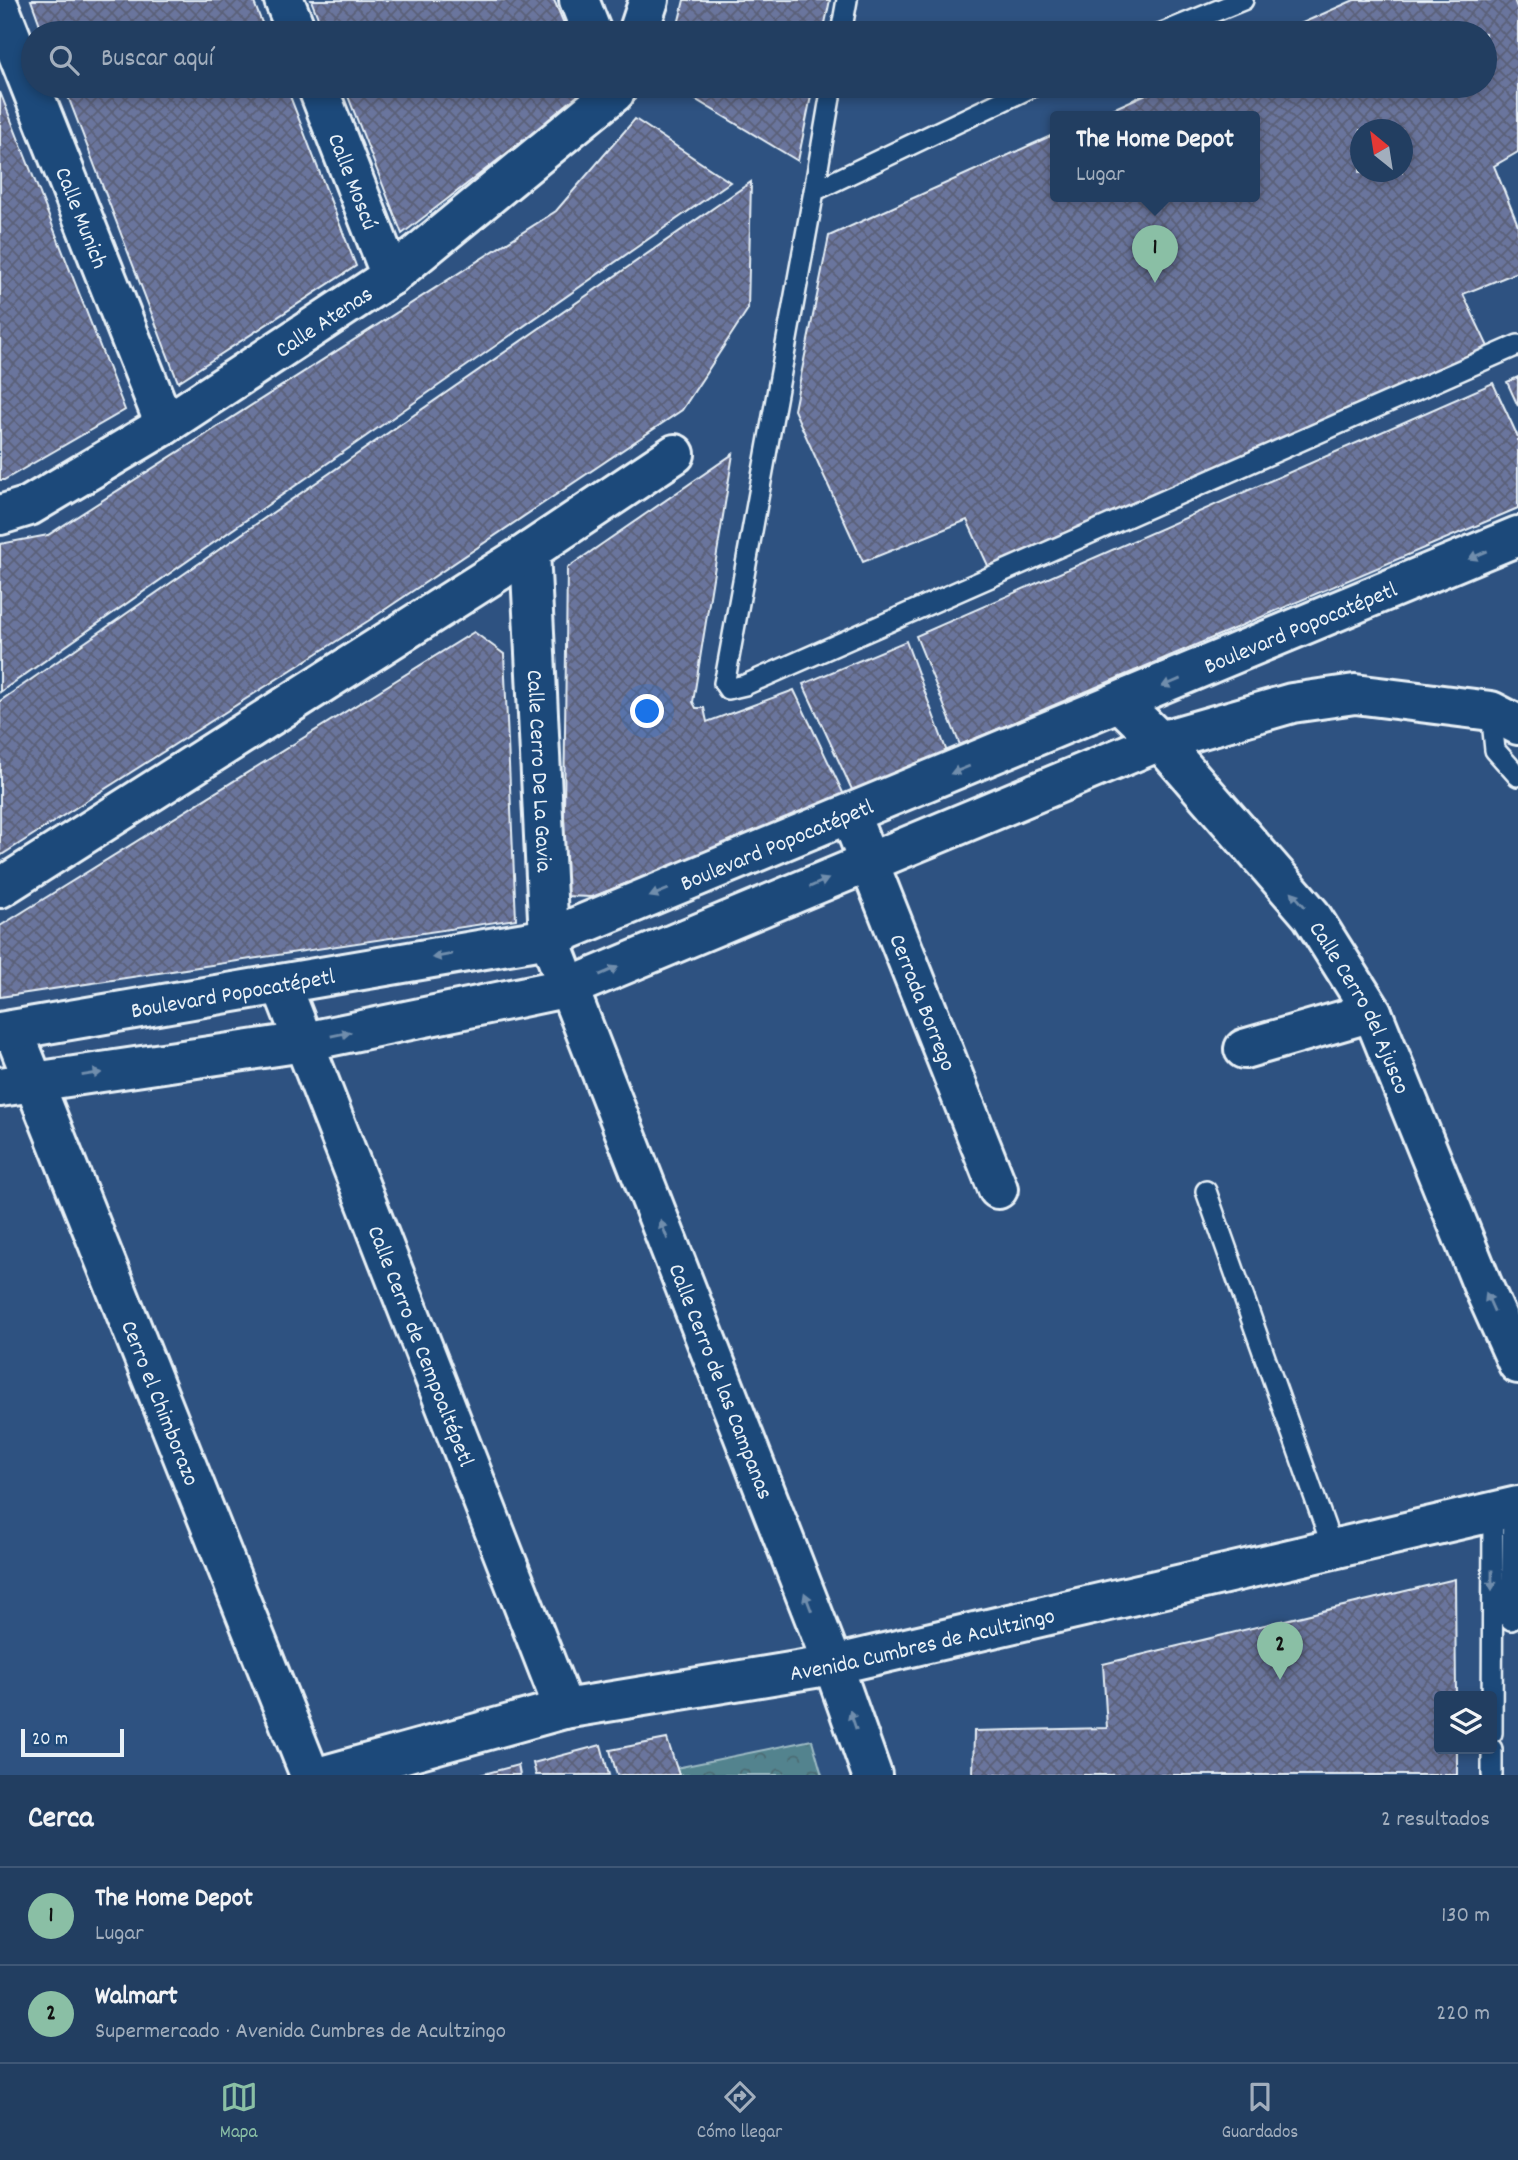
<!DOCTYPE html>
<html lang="es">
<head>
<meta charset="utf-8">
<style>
	body { margin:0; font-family:Dekko,sans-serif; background:#2a4567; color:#f1f3f6 }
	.controls { position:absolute; right:21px; bottom:21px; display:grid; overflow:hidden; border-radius:7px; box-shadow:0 4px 10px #0003 }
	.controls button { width:63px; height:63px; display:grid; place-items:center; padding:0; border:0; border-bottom:2px solid #3f5776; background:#223e61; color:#f1f3f6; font:35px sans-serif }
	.compass { position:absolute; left:1350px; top:119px; width:63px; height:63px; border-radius:50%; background:#223e61; box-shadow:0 4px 10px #0003; rotate:330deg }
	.scale { position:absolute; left:21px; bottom:18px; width:103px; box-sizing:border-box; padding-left:7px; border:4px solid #e8f1f8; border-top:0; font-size:19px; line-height:24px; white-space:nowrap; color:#e8f1f8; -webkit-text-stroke:5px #1f4a7a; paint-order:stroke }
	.you { position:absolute; left:648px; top:712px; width:24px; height:24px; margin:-18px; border:5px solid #fff; border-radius:50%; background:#1a73e8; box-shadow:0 0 0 10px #1a73e833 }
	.badge { display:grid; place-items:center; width:46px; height:46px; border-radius:50%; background:#8abfa5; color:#111; font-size:23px; font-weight:700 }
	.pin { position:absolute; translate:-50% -58px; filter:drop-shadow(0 2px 4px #0008) }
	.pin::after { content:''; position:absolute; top:37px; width:24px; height:21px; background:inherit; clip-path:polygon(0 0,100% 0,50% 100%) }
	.popup { position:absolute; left:1050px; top:111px; width:210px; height:91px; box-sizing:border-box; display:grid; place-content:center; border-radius:7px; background:#223e61; filter:drop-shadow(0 2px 5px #0005); font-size:23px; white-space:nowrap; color:#a2aebd }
	.popup b { font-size:26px; color:#f1f3f6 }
	.popup::after { content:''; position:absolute; left:50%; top:100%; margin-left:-14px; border:14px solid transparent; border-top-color:#223e61 }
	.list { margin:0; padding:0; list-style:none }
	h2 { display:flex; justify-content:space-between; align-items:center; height:91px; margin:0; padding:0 28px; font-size:30px }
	h2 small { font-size:23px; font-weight:400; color:#a2aebd }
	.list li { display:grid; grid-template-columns:46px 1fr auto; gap:21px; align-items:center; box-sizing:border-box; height:98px; padding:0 28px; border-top:2px solid #3f5776 }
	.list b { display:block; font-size:26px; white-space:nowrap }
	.list p { margin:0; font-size:23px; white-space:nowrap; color:#a2aebd }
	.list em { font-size:23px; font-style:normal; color:#a2aebd }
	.icon { flex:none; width:38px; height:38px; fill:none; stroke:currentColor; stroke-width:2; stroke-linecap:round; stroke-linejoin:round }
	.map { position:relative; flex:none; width:1518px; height:1775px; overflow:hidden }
	.search { position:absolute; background:#223e61; box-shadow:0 4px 10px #0003; left:21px; right:21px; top:21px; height:77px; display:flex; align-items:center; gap:18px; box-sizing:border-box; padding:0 24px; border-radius:38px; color:#a2aebd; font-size:26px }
	.sheet { height:287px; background:#223e61 }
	nav { display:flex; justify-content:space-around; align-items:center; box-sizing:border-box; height:98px; border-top:2px solid #3f5776; background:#223e61; font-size:19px; color:#a2aebd }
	nav a { display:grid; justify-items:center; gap:4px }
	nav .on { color:#8abfa5 }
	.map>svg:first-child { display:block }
</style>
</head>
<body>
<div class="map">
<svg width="1518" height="1775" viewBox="0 0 1518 1775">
	<defs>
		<pattern id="park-crowns" width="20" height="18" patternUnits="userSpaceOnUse" patternTransform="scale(1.75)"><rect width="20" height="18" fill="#52838e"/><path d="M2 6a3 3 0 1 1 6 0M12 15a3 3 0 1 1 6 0" fill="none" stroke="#4d6b73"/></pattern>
		<pattern id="building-cross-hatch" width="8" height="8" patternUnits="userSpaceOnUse" patternTransform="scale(1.75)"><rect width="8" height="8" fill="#6b749d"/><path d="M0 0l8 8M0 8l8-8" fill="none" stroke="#5a6078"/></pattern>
	</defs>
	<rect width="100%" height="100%" fill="#2e5281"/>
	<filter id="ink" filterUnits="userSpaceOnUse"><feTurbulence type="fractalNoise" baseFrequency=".0143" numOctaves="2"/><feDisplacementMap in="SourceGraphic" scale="14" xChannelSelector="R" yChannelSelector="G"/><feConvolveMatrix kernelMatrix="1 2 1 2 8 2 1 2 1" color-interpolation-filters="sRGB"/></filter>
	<g filter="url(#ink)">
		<path fill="url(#park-crowns)" stroke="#9dbac3" stroke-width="2" d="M812 1740 822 1775H679L676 1768Z"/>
		<path fill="url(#building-cross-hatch)" stroke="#e8f1f8" stroke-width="2" fill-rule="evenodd" d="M31 0H253L266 33H43Z
			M311 0H554L568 33H324Z
			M684 0H830L823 33H676Z
			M1354 0H1514L1518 10V152L1494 166 1518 225V272L1463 294 1490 351 990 570 967 520 863 562 794 410 829 236 1055 134V197H1255V117H1095L1164 86H1485V33H1280ZM1360 130H1402V172H1360Z
			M64 86H286L356 266 178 382Z
			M344 86H589L590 89 402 234Z
			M673 86H813L798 161Z
			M0 92 125 410 4 480H0Z
			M635 119 730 182 0 692V544L48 535 556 211Z
			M751 182 748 309 682 410 368 621 0 856V701Z
			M1518 377V406L1507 382Z
			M1493 383 1518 437V508L960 745 916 636Z
			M733 454 693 702 696 708H704L707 722 794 690 845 797 592 897 563 896 567 568Z
			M474 632 504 654 516 919 0 997V926Z
			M906 641 948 755 854 794 803 684Z
			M1455 1579 1456 1696H1439V1749H1457V1775H973L974 1731 1107 1728 1103 1664Z
			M667 1739 679 1775H617L610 1750Z
			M601 1745 609 1775H536L533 1763Z
			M518 1765 520 1775H480Z"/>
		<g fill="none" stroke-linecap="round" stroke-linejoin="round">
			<defs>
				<path id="lane" d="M841 33 847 0
					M1162 33 1243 0
					M832 86 814 191 1034 86
					M814 191 726 674 724 683 728 689 745 685 1518 345
					M1491 711 1495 750 1518 776
					M1206 1191 1333 1549
					M1511 1620 1513 1507
					M1492 1733 1493 1512
					M1492 1775V1749"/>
				<g id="street">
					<path d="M284 0 297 33"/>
					<path d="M579 0 592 33"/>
					<path id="s1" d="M0 9 165 425"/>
					<path d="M638 33 649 0"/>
					<path id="s2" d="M317 86 391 276"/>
					<path id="s3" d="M0 515 29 506 165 425 391 276 615 92 617 86"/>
					<path id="s4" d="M530 551 549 938 833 1665"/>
					<path id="s5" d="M1121 703 1160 741 1311 915 1372 1012 1482 1284 1518 1364"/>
					<path id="s6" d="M850 815 998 1189"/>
					<path d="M0 888 530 551 675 454"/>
					<path id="s7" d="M281 984 564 1709"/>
					<path id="s8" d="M13 1030 310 1775"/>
					<path d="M1244 1049 1372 1012"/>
				</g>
				<g id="secondary">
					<path id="s9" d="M0 1032 549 938 1518 536"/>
					<path d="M0 1087 304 1042 570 987 1160 741 1292 703 1355 694 1491 711 1518 725"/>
					<path d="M833 1665 872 1775"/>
					<path id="s10" d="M325 1775 564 1709 833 1665 1518 1506"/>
				</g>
			</defs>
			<use href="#lane" stroke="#e8f1f8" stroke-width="24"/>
			<use href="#street" stroke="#e8f1f8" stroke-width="44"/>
			<use href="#secondary" stroke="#e8f1f8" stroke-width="44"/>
			<use href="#lane" stroke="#1f4a7a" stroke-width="19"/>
			<use href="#street" stroke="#1f4a7a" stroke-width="38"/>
			<use href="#secondary" stroke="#1f4a7a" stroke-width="38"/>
		</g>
		<defs><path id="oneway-solid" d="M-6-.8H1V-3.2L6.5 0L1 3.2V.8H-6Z" transform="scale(1.75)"/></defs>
		<g fill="#6f8dac">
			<use href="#oneway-solid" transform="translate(1478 555) rotate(157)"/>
			<use href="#oneway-solid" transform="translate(1171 683) rotate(157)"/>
			<use href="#oneway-solid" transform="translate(960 770) rotate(158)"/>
			<use href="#oneway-solid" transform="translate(819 883) rotate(-23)"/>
			<use href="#oneway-solid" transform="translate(659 893) rotate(158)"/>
			<use href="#oneway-solid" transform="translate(1298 899) rotate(-131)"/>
			<use href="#oneway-solid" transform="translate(442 956) rotate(170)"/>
			<use href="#oneway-solid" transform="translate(609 971) rotate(-23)"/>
			<use href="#oneway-solid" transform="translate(341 1034) rotate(-12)"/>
			<use href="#oneway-solid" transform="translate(92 1074) rotate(-9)"/>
			<use href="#oneway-solid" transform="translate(664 1230) rotate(-111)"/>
			<use href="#oneway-solid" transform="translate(1490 1302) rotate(-114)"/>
			<use href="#oneway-solid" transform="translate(1492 1580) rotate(90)"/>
			<use href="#oneway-solid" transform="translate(808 1602) rotate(-111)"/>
			<use href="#oneway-solid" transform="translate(853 1720) rotate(-109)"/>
		</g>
	</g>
	<g text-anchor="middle" stroke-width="6" stroke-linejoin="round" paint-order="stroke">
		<g font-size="23" fill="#e8f1f8" stroke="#1f4a7a">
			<text dy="8" stroke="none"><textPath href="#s2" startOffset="102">Calle Moscú</textPath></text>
			<text dy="8" stroke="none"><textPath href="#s1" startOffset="224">Calle Munich</textPath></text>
			<text dy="8" stroke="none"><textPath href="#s3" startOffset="378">Calle Atenas</textPath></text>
			<text dy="8" stroke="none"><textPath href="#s9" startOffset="1370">Boulevard Popocatépetl</textPath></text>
			<text dy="8" stroke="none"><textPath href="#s4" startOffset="220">Calle Cerro De La Gavia</textPath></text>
			<text dy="8" stroke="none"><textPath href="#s9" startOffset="803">Boulevard Popocatépetl</textPath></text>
			<text dy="8" stroke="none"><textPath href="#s9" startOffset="236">Boulevard Popocatépetl</textPath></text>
			<text dy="8" stroke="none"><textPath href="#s6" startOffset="201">Cerrada Borrego</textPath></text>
			<text dy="8" stroke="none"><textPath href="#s5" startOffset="390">Calle Cerro del Ajusco</textPath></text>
			<text dy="8" stroke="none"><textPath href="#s7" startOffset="388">Calle Cerro de Cempoaltépetl</textPath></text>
			<text dy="8" stroke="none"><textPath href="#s4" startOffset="863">Calle Cerro de las Campanas</textPath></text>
			<text dy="8" stroke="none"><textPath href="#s8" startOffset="401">Cerro el Chimborazo</textPath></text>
			<text dy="8" stroke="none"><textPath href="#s10" startOffset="612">Avenida Cumbres de Acultzingo</textPath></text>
		</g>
	</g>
</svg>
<div class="controls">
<button><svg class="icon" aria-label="layers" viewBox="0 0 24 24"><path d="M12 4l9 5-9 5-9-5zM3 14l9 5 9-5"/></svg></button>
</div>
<svg class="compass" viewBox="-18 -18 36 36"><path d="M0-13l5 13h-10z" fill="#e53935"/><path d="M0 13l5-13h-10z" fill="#a2aebd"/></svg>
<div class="scale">20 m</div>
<div class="you"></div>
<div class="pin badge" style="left:1155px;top:283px">1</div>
<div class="popup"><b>The Home Depot</b>Lugar</div>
<div class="pin badge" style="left:1280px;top:1680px">2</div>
<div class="search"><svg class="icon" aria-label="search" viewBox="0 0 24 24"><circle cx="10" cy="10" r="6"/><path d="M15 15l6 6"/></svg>Buscar aquí</div>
</div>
<section class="sheet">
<h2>Cerca<small>2 resultados</small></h2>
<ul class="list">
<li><span class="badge">1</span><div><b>The Home Depot</b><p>Lugar</p></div><em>130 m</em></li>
<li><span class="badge">2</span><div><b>Walmart</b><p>Supermercado · Avenida Cumbres de Acultzingo</p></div><em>220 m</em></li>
</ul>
</section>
<nav>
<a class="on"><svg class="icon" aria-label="map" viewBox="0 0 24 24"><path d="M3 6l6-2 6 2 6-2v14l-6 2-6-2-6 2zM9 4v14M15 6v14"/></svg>Mapa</a>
<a><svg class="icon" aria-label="directions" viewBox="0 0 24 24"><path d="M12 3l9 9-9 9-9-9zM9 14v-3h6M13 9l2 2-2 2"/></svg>Cómo llegar</a>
<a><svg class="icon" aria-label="saved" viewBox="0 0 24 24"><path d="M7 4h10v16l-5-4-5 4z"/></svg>Guardados</a>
</nav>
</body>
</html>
